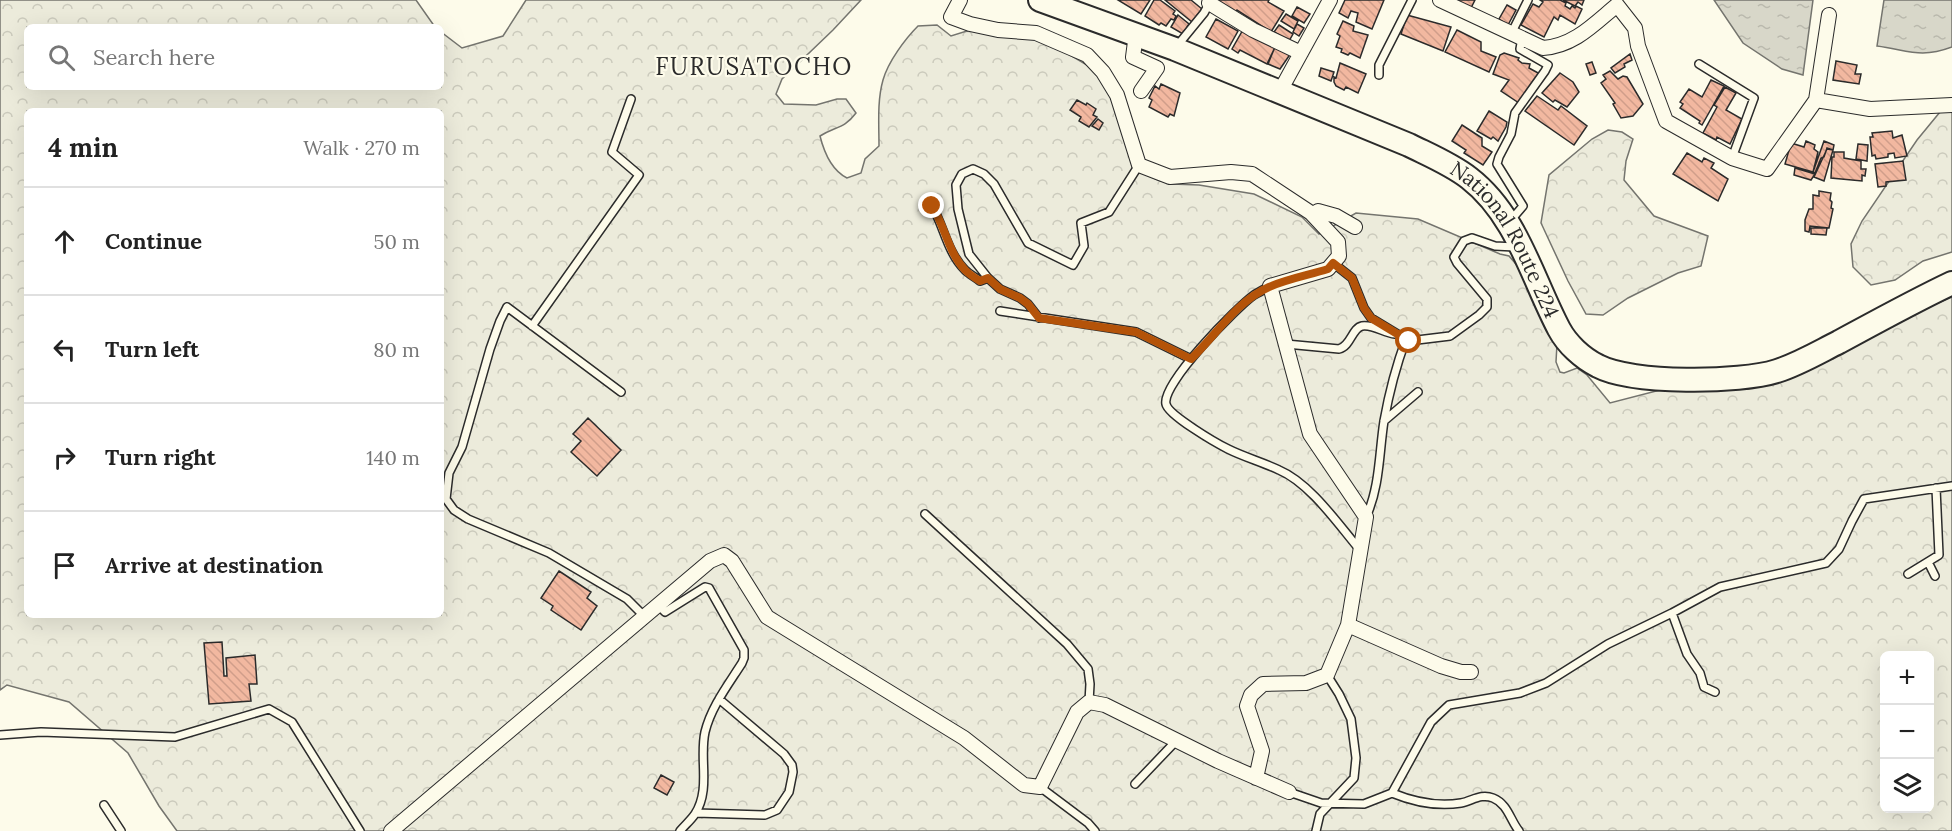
<!DOCTYPE html>
<html lang="en">
<head>
<meta charset="utf-8">
<style>
	body { margin:0; font-family:Lora,serif; background:#f2f2f2; color:#222 }
	.controls { position:absolute; right:18px; bottom:18px; display:grid; overflow:hidden; border-radius:9px; box-shadow:0 6px 24px #0002 }
	.controls button { width:54px; height:54px; display:grid; place-items:center; padding:0; border:0; border-bottom:2px solid #e0e0e0; background:#fff; color:#222; font:30px sans-serif }
	.stop { position:absolute; width:18px; height:18px; margin:-14px; border:4px solid #b45309; border-radius:50%; background:#fff }
	.stop.end { background:#b45309; border-color:#fff; box-shadow:0 2px 6px #0008 }
	.list { margin:0; padding:0; list-style:none }
	h2 { display:flex; justify-content:space-between; align-items:center; height:78px; margin:0; padding:0 24px; font-size:26px }
	h2 small { font-size:20px; font-weight:400; color:#767676 }
	.list li { display:grid; grid-template-columns:39px 1fr auto; gap:18px; align-items:center; box-sizing:border-box; height:108px; padding:0 24px; border-top:2px solid #e0e0e0 }
	.list b { display:block; font-size:22px; white-space:nowrap }
	.list em { font-size:20px; font-style:normal; color:#767676 }
	.icon { flex:none; width:33px; height:33px; fill:none; stroke:currentColor; stroke-width:2; stroke-linecap:round; stroke-linejoin:round }
	.map { position:relative; flex:none; width:1952px; height:831px; overflow:hidden }
	.search { position:absolute; background:#fff; box-shadow:0 6px 24px #0002; left:24px; top:24px; width:420px; height:66px; display:flex; align-items:center; gap:15px; box-sizing:border-box; padding:0 21px; border-radius:9px; color:#767676; font-size:22px }
	.panel { position:absolute; background:#fff; box-shadow:0 6px 24px #0002; left:24px; top:108px; width:420px; height:510px; border-radius:9px }
	.map>svg:first-child { display:block }
</style>
</head>
<body>
<div class="map">
<svg width="1952" height="831" viewBox="0 0 1952 831">
	<defs>
		<pattern id="forest-crowns" width="20" height="18" patternUnits="userSpaceOnUse" patternTransform="scale(1.5)"><rect width="20" height="18" fill="#ecebdb"/><path d="M2 6a3 3 0 1 1 6 0M12 15a3 3 0 1 1 6 0" fill="none" stroke="#cbcabc"/></pattern>
		<pattern id="water-ripples" width="26" height="14" patternUnits="userSpaceOnUse" patternTransform="scale(1.5)"><rect width="26" height="14" fill="#d8d7c9"/><path d="M2 4q2-2 4 0t4 0M15 11q2-2 4 0t4 0" fill="none" stroke="#bab9ad"/></pattern>
		<pattern id="building-back-hatch" width="6" height="6" patternUnits="userSpaceOnUse" patternTransform="scale(1.5)"><rect width="6" height="6" fill="#f2b8a0"/><path d="M-1 5l2 2M0 0l6 6M5-1l2 2" fill="none" stroke="#d09e8a"/></pattern>
	</defs>
	<rect width="100%" height="100%" fill="#fdfbea"/>
	<path fill="url(#forest-crowns)" stroke="#74746e" stroke-width="1.5" fill-rule="evenodd" d="M0 0H416L435 27H27V87H441V32L462 48 503 36 526 0H861L833 30 782 79 776 94 784 104 816 105 837 99H846L856 113C844 129 836 126 820 136 824 152 831 170 847 178L861 173 865 159 879 146C879 125 877 101 883 80 888 62 905 39 918 26L937 25 951 36 970 30 1040 37 1092 68 1107 85 1142 173 1158 180 1172 184 1199 185 1254 194 1302 217 1319 234 1356 213 1418 219 1500 254 1509 256 1521 270 1557 344 1556 362 1560 372 1564 373 1577 368 1587 375 1610 403 1660 390 1748 389 1803 373 1931 306 1952 297V831H177L159 806 128 753 69 702 7 685 0 690ZM27 111H441V615H27ZM1884 656H1930V808H1884Z
		M1952 111V252L1923 261 1895 280 1871 285 1853 267 1851 244 1862 221 1917 140 1940 112Z
		M1608 130 1622 132 1633 139 1626 161 1624 180 1654 216 1708 236 1701 266 1678 273 1628 298 1603 315 1586 314 1568 281 1541 223 1549 175 1592 139Z"/>
	<path fill="url(#water-ripples)" stroke="#74746e" stroke-width="1.5" d="M1714 0H1813L1803 75 1782 69 1743 43Z
		M1884 0H1952V47C1920 59 1908 50 1877 46Z"/>
	<path fill="url(#building-back-hatch)" stroke="#2b2b2b" stroke-width="1.5" d="M1118 0H1150L1141 14Z
		M1154 0H1160L1175 11 1173 14 1176 16 1174 20 1171 19 1166 26 1161 23 1159 25 1145 16Z
		M1165 0H1191L1202 9 1192 22Z
		M1216 0H1269L1268 2 1284 11 1271 32 1237 10 1233 16Z
		M1345 0H1384L1372 29 1356 22 1358 13 1351 11 1348 18 1339 13Z
		M1456 0H1475L1471 8Z
		M1540 0H1560L1566 3 1565 6 1570 9 1572 6 1575 8 1576 6 1582 9 1575 24 1560 15 1558 20 1554 17 1544 37 1521 25 1533 4 1539 7 1543 2Z
		M1563 0H1584L1582 5 1578 2 1575 6Z
		M1507 5 1516 10 1508 25 1499 19Z
		M1297 7 1310 14 1304 23 1292 16Z
		M1286 14 1298 21 1294 29 1281 21Z
		M1178 15 1189 24 1183 34 1171 27Z
		M1407 15 1451 27 1443 51 1401 34Z
		M1216 19 1238 31 1228 49 1206 37Z
		M1343 21 1354 26 1353 31 1368 35 1360 58 1350 53 1348 55 1341 52 1342 49 1336 47 1340 36 1337 34Z
		M1297 24 1304 28 1299 36 1293 32Z
		M1279 25 1293 34 1289 41 1274 32Z
		M1244 28 1277 43 1267 64 1240 50 1238 53 1232 49Z
		M1457 30 1481 42V51L1496 57 1489 72 1445 52Z
		M1275 47 1291 53 1280 69 1268 64Z
		M1504 53 1519 58 1518 60 1522 63 1530 64 1529 68 1540 74 1519 103 1501 91 1509 80 1493 74 1500 55Z
		M1630 54 1632 60 1624 64 1625 67 1615 73 1611 68Z
		M1836 61 1857 65 1855 74H1861L1859 84 1833 80Z
		M1592 62 1596 73 1590 75 1586 64Z
		M1340 63 1366 74 1358 93 1346 87 1344 90 1336 86 1334 82V77L1336 78Z
		M1321 68 1334 72 1331 81 1319 76Z
		M1610 71 1618 79 1623 76 1627 77 1643 104 1633 116 1621 118 1613 104 1615 103 1601 83 1606 79 1603 75Z
		M1560 73 1573 82 1579 92 1567 107 1555 100 1553 102 1542 93Z
		M1711 80 1724 86 1702 125 1699 123 1700 121 1680 108 1683 104 1680 102 1689 89 1702 97Z
		M1161 84 1180 93 1174 116 1170 114 1168 117 1149 107 1152 100 1149 98 1155 86 1159 89Z
		M1725 87 1736 93 1726 110 1742 119 1730 144 1717 137 1716 140 1703 133 1717 107 1714 105Z
		M1537 96 1558 110 1561 106 1587 126 1574 145 1525 111Z
		M1077 100 1086 105 1087 103 1096 109 1093 115 1097 117 1089 127 1079 121 1081 117 1070 110Z
		M1489 111 1507 122 1506 127 1498 141 1493 137 1491 139 1477 131Z
		M1098 119 1103 123 1099 130 1092 126Z
		M1462 125 1482 138V146L1492 152 1483 165 1464 153 1466 150 1452 141Z
		M1892 131 1893 138 1902 135 1907 156 1895 158 1894 153 1888 154V157L1876 159 1875 155 1872 156 1870 137H1873L1872 133Z
		M1806 141 1815 145 1814 149 1818 152 1813 172 1785 164 1791 143 1804 147Z
		M1824 141 1834 145 1833 150 1827 148 1824 157 1821 158 1815 173 1813 172Z
		M1858 144 1868 145 1867 161 1856 159Z
		M1827 149 1833 150 1824 181 1814 177Z
		M1834 152H1844V158L1861 161V169H1866L1865 176 1862 175V181L1831 178 1832 157H1834Z
		M1687 153 1702 162 1704 158 1714 163 1711 168 1728 179 1718 201 1673 174Z
		M1903 161 1906 180 1886 182V186L1878 187 1875 164Z
		M1795 168 1815 174 1811 180 1794 175Z
		M1819 191 1831 193 1830 200 1832 202 1831 208 1833 209 1829 228 1810 226 1809 232 1805 231V220L1809 209H1813V195L1819 196Z
		M1811 228H1827L1826 235 1811 234Z
		M588 418 621 450 597 476 571 452 581 441 573 434Z
		M559 571 591 592 587 598 597 606 581 630 551 610 553 606 541 598Z
		M222 642 224 676H227L226 658 255 655 257 684H249L251 701 209 704 204 643Z
		M661 775 674 782 667 795 654 788Z"/>
	<g fill="none" stroke-linecap="round" stroke-linejoin="round">
		<defs>
			<path id="service" d="M1512 32 1528 0
				M1177 46 1204 13 1210 2
				M1699 64 1754 98 1732 158
				M1379 75V65L1412 0
				M932 206C944 226 947 252 965 270 969 274 975 277 980 281L988 278
				M1511 220 1523 206 1497 164 1499 157 1511 134 1515 113 1545 71 1548 65 1520 49 1522 38
				M1333 263 1352 278 1364 308 1371 318 1409 341 1450 336 1479 315 1487 307V299L1457 263 1454 257 1464 241 1472 238 1495 246 1515 247
				M1270 286C1265 289 1259 292 1254 295 1237 307 1161 384 1166 404 1168 415 1216 443 1228 449 1244 457 1262 462 1279 470 1310 483 1338 524 1360 550
				M1000 311 1136 332 1191 359
				M1039 318 1028 304 1020 298 1000 289 988 278 969 254 958 209 956 185 962 174 973 169 984 174 994 184 1028 243 1073 265 1084 246 1081 223 1109 212 1139 165
				M532 326 639 175 612 152 631 99
				M1286 344 1339 349C1351 346 1352 328 1362 326 1373 324 1384 333 1395 334
				M621 392 507 307 500 321 490 349 462 447 449 473 446 499 454 510 468 519 549 553 627 599 645 617
				M1384 421 1418 392
				M925 514 1067 644 1088 669 1090 684 1089 702
				M1366 517C1380 487 1379 453 1384 421 1389 393 1396 366 1406 339
				M1928 562 1935 576
				M1908 574 1939 555 1936 488
				M658 605 665 612 705 587 709 588 744 650V658L742 663C728 685 711 707 705 732 699 759 711 789 695 814 691 820 685 825 680 831
				M1672 613 1687 654 1700 673 1704 687 1715 692
				M0 735 41 732 175 737 269 709 292 722 360 831
				M1135 784 1177 740
				M1040 787 1088 823 1095 831
				M1289 792 1321 803 1364 804 1392 793 1431 722 1449 705 1520 693 1546 683 1608 644 1672 613 1720 587 1826 563 1839 549 1852 521 1864 499 1952 486
				M1392 793C1414 802 1437 807 1461 803 1472 801 1481 793 1493 798 1508 804 1510 820 1519 831
				M104 805 121 831
				M696 813 765 815 777 810 789 792 793 772 792 765 784 754 719 699
				M1316 831 1320 814 1354 778 1356 758 1351 719 1339 694 1327 675"/>
			<path id="minor" d="M960 0 951 17 970 24 998 30 1036 33 1087 55 1103 72 1117 95 1139 165 1170 177 1231 172 1252 174 1311 213 1338 242 1339 256 1328 269 1270 286 1310 434 1366 517 1348 625 1327 675 1306 683 1263 684 1251 695 1247 706 1262 751 1256 778
				M1440 0 1543 48C1574 46 1594 24 1617 5L1635 28 1638 46 1666 121 1732 158 1767 169 1816 100 1870 109 1952 105
				M1209 3 1253 30 1301 53
				M1136 34 1133 57 1157 68 1141 91
				M1279 93 1330 0
				M1816 100 1829 15
				M1313 215 1318 211 1336 216 1355 227
				M1348 625 1441 666 1461 672H1471
				M391 831 710 561 724 555 732 561 767 617 964 738 1024 785 1040 787 1077 712 1089 702 1105 705 1218 761 1289 792"/>
			<g id="trunk">
				<path id="s1" d="M1040 0 1175 49 1409 145C1429 155 1451 164 1469 178 1517 215 1532 278 1559 329 1567 344 1582 358 1598 366 1632 384 1740 383 1777 371 1799 364 1819 352 1839 342 1876 322 1914 301 1952 283"/>
			</g>
		</defs>
		<use href="#service" stroke="#2b2b2b" stroke-width="10"/>
		<use href="#minor" stroke="#2b2b2b" stroke-width="16"/>
		<use href="#trunk" stroke="#2b2b2b" stroke-width="26"/>
		<use href="#service" stroke="#fdfbea" stroke-width="7"/>
		<use href="#minor" stroke="#fdfbea" stroke-width="14"/>
		<use href="#trunk" stroke="#fdfbea" stroke-width="22"/>
	</g>
	<g fill="none" stroke-linecap="round" stroke-linejoin="round">
		<path stroke="#b45309" stroke-width="8" d="M932 206C945 226 948 252 965 270 969 274 975 278 980 281L988 278 1000 289 1020 298 1028 304 1039 318 1136 332 1191 359C1216 335 1237 301 1269 287 1287 279 1309 275 1328 269L1333 263 1352 278 1364 308 1371 318 1409 341"/>
	</g>
	<g text-anchor="middle" stroke-width="4.5" stroke-linejoin="round" paint-order="stroke">
		<g font-size="21" fill="#2b2b2b" stroke="#fdfbea">
			<text dy="7" stroke="none"><textPath href="#s1" startOffset="537">National Route 224</textPath></text>
		</g>
		<g font-size="24" letter-spacing="1.5" fill="#2b2b2b" stroke="#fdfbea">
			<text x="754" y="75">FURUSATOCHO</text>
		</g>
	</g>
</svg>
<div class="controls">
<button>+</button>
<button>−</button>
<button><svg class="icon" aria-label="layers" viewBox="0 0 24 24"><path d="M12 4l9 5-9 5-9-5zM3 14l9 5 9-5"/></svg></button>
</div>
<div class="stop" style="left:1409px;top:341px"></div>
<div class="stop end" style="left:932px;top:206px"></div>
<div class="search"><svg class="icon" aria-label="search" viewBox="0 0 24 24"><circle cx="10" cy="10" r="6"/><path d="M15 15l6 6"/></svg>Search here</div>
<section class="panel">
<h2>4 min<small>Walk · 270 m</small></h2>
<ul class="list">
<li><svg class="icon" aria-label="ahead" viewBox="0 0 24 24"><path d="M12 20V5M6 11l6-6 6 6"/></svg><div><b>Continue</b></div><em>50 m</em></li>
<li><svg class="icon" aria-label="left" viewBox="0 0 24 24"><path d="M17 20v-9H6M10 6l-5 5 5 5"/></svg><div><b>Turn left</b></div><em>80 m</em></li>
<li><svg class="icon" aria-label="right" viewBox="0 0 24 24"><path d="M7 20v-9h11M14 6l5 5-5 5"/></svg><div><b>Turn right</b></div><em>140 m</em></li>
<li><svg class="icon" aria-label="arrive" viewBox="0 0 24 24"><path d="M6 21V4h12l-3 4 3 4H6"/></svg><div><b>Arrive at destination</b></div></li>
</ul>
</section>
</div>
</body>
</html>
